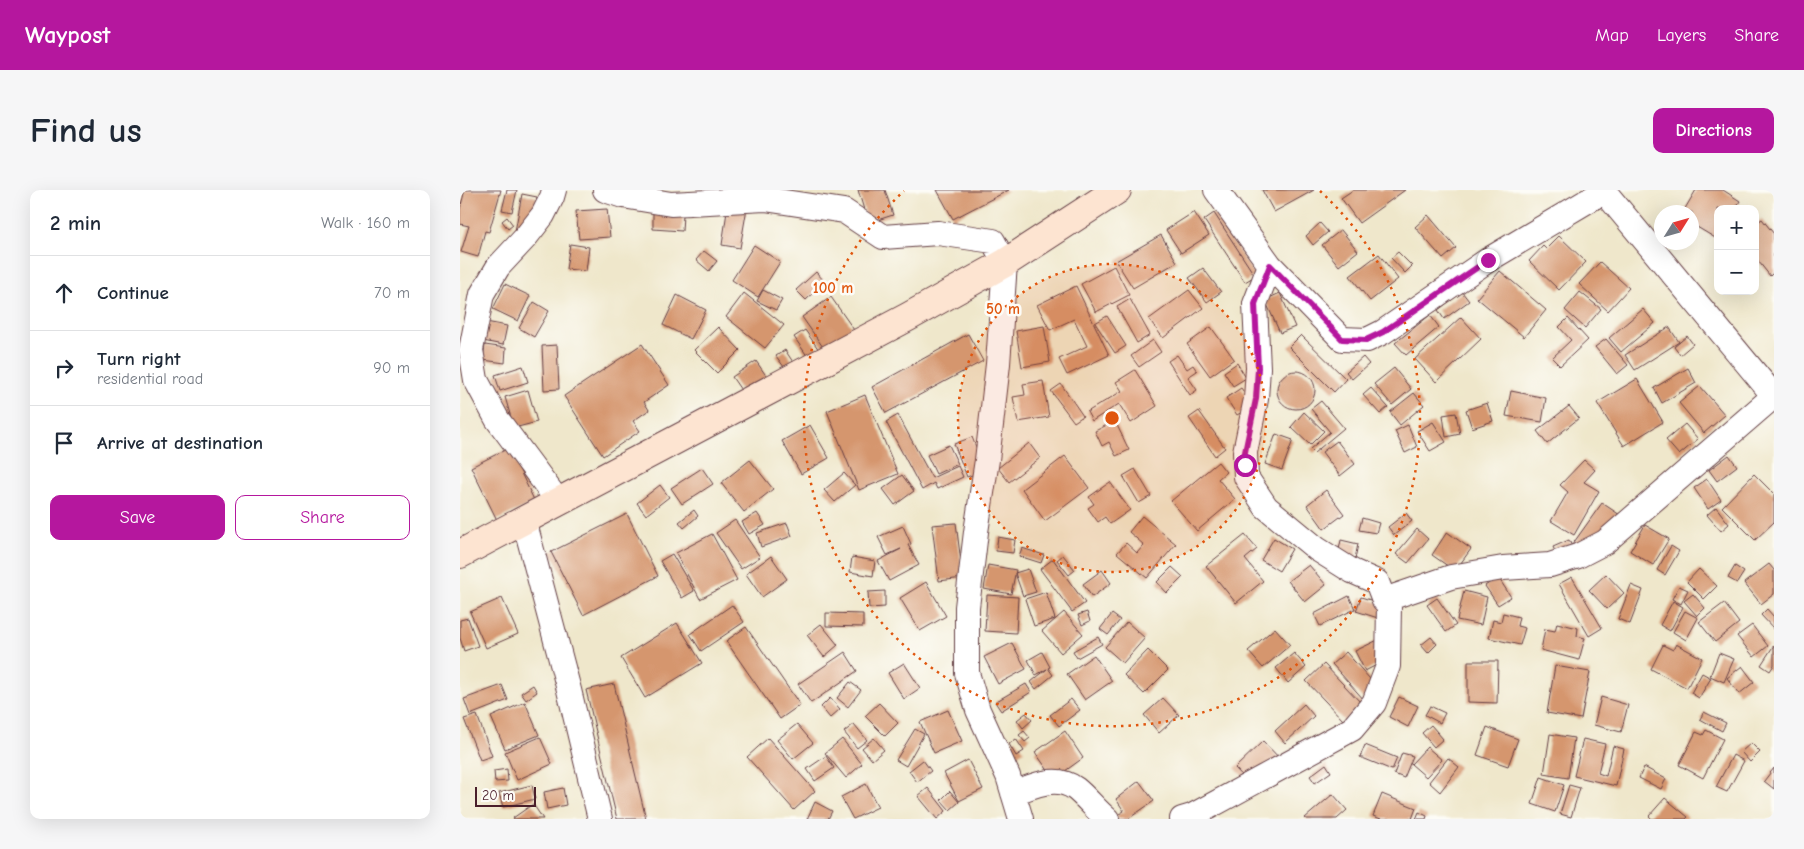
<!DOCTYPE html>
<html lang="en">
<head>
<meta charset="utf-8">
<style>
	body { margin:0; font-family:"Comic Neue",sans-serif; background:#f6f6f7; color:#1f2937 }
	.controls { position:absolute; right:15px; top:15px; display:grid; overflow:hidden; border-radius:10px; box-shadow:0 5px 20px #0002 }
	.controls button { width:45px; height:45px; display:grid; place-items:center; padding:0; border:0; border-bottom:1px solid #e0e1e3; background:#fff; color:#1f2937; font:25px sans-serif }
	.compass { position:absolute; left:1194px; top:15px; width:45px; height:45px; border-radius:50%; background:#fff; box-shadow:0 5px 20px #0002; rotate:53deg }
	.scale { position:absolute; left:15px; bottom:12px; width:61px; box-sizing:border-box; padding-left:5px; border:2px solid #4a1f2b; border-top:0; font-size:14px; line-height:18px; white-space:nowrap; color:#4a1f2b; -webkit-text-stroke:4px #fdfcf7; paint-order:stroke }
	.stop { position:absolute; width:15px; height:15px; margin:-11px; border:4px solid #b5179e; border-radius:50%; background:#fff }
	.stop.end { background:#b5179e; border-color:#fff; box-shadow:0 1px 5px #0008 }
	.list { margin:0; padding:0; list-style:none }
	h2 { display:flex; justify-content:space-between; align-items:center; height:65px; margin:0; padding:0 20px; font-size:21px }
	h2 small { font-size:16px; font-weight:400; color:#747a83 }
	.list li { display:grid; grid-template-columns:32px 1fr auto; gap:15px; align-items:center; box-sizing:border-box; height:75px; padding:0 20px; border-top:1px solid #e0e1e3 }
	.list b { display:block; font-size:19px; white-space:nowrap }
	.list p { margin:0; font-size:16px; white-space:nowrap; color:#747a83 }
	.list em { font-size:16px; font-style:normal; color:#747a83 }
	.actions { display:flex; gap:10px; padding:15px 20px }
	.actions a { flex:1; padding:11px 0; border:1px solid #b5179e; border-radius:10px; text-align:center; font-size:18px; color:#b5179e }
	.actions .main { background:#b5179e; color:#fff }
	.icon { flex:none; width:28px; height:28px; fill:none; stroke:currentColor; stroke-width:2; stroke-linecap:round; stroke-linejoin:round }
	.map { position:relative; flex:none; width:1314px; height:629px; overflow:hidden; border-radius:10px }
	header { display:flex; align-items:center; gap:30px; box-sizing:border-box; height:70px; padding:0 25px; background:#b5179e; color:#fff }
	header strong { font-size:24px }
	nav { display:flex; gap:28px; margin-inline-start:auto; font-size:18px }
	.intro { display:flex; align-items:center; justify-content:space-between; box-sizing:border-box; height:120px; padding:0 30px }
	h1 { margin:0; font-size:35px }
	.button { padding:12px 22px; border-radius:10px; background:#b5179e; color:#fff; font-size:18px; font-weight:700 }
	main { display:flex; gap:30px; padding:0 30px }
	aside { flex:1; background:#fff; border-radius:10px; box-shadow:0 5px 20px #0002 }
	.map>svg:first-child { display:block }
</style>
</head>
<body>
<header>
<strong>Waypost</strong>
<nav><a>Map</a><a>Layers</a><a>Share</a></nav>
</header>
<div class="intro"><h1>Find us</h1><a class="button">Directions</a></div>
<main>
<aside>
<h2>2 min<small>Walk · 160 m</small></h2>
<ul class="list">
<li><svg class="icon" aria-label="ahead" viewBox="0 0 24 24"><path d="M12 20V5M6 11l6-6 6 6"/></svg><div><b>Continue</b></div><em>70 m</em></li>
<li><svg class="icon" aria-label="right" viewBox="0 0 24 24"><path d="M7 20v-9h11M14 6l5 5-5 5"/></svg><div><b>Turn right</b><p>residential road</p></div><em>90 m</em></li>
<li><svg class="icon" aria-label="arrive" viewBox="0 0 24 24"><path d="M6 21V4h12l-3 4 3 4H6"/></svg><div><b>Arrive at destination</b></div></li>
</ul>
<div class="actions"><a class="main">Save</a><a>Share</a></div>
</aside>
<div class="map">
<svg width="1314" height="629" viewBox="0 0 1314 629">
	<rect width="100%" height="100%" fill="#fdfcf7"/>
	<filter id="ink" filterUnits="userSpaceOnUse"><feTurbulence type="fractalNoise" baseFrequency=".02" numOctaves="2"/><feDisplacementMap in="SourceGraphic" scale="10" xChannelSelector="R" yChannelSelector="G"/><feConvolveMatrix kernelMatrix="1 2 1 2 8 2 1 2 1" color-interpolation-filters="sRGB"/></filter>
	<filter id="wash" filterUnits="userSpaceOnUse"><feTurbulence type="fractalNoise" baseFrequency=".0096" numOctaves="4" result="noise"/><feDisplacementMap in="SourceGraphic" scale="20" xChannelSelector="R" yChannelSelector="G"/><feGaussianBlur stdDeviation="1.12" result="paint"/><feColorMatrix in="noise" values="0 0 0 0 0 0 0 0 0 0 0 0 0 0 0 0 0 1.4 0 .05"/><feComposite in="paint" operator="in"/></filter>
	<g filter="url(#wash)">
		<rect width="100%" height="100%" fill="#efe7cb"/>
		<g id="blocks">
			<path fill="#d5966e" d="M5 0H41L29 42 25 41 18 67 1 62 9 36 0 34V19Z
				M47 0H57L52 22 42 20Z
				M398 0H425L433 25 408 33Z
				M477 0H549L493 29Z
				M802 0H854L814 22Z
				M893 0H945L899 33 881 8Z
				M1236 0H1263L1280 11 1275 19H1258L1257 49 1232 34V22H1223Z
				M62 4 77 7 70 50 54 47Z
				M268 15 287 18 280 58 262 55Z
				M147 19 150 47 119 49 116 21Z
				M734 22 749 45 721 63 706 40Z
				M193 23 223 25 222 41 193 39Z
				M754 23 795 86 785 92 744 30Z
				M968 25 996 58 983 69 955 37Z
				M47 27 53 35 48 39 42 31Z
				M1302 29 1314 44V82L1310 86 1295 67V34Z
				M860 33 868 42 853 55 846 46Z
				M881 40 898 61 879 76 862 55Z
				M701 45 717 72 673 98 656 71Z
				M1099 46 1126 72 1099 100 1069 71 1083 56 1086 59Z
				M110 54 129 57 126 81 106 79Z
				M294 55 320 72 298 107 272 90Z
				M244 61 257 71 249 81 236 70Z
				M938 62 952 76 945 83 931 68Z
				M919 64 938 89 910 111 890 86Z
				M1140 72 1169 98 1148 121 1119 94Z
				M654 76 669 105 636 122 621 94Z
				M743 78 761 102 747 112 729 88Z
				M1040 81 1086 120 1064 147 1017 108Z
				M356 82 365 92 346 110 336 100Z
				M45 94 70 106 58 131 33 119Z
				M616 96 649 165 607 185 599 169 627 156 614 129 590 140 577 115Z
				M303 100 322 110 316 120 297 111Z
				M729 100 743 118 703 148 689 129Z
				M1002 102 1009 111 984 129 978 120Z
				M1120 102 1141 119 1125 138 1105 120Z
				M284 103 324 135 305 158 266 127Z
				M820 103 835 137 820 143 805 110Z
				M217 105 246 120 231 149 203 135Z
				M371 107 394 140 365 160 342 127Z
				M670 109 690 145 677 153 657 117Z
				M74 112 89 121 74 147 59 138Z
				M1183 119 1195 133 1161 162 1149 148Z
				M970 125 979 137 946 165 935 153Z
				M647 126 666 156 655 163 635 133Z
				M1001 127 1021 149 976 192 955 169Z
				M1108 128 1128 150 1100 176 1092 168 1111 150 1099 137Z
				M26 132 47 136 43 155 23 151Z
				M584 136 590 172 562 177 556 141Z
				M258 137 280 160 257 183 234 160Z
				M751 137 774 169 750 186 727 154Z
				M1209 137 1219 152 1175 180 1165 165Z
				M345 140 359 160 348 167 334 147Z
				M508 144 523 171 426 223 412 197Z
				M841 145 886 189 874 202 829 157Z
				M1227 146 1233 154 1220 165 1214 157Z
				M1146 149 1168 175 1157 184 1135 157Z
				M693 150 701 162 679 177 671 166Z
				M182 154 209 195 184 212 189 220 173 231 180 241 143 266 104 206Z
				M25 155 46 158 45 173 23 170Z
				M97 155 99 199 84 200 82 156Z
				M325 160 335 175 327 181 316 166Z
				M717 165 727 179 733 175 737 181 728 187 737 200 730 205 708 171Z
				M903 167 909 174 892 189 886 182Z
				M296 171 307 187 283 203 272 187Z
				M777 173 786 188 773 196 764 182Z
				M63 176 68 192 40 201 35 185Z
				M934 178 951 199 932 215 914 194Z
				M1228 178 1236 193 1202 213 1194 198Z
				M675 180 697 216 671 233 659 214 632 231 627 222 662 201 656 192Z
				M817 200a19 19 0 1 1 38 0a19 19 0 1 1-38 0Z
				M1177 189 1203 232 1164 256 1137 213Z
				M583 191 589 227 558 232 553 207 565 205 563 194Z
				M601 194 623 226 614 232 591 201Z
				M1240 196 1265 225 1244 243 1219 213Z
				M781 198 793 215 777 225 766 208Z
				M911 198 928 217 920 224 903 205Z
				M68 200 77 232 54 238 45 207Z
				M1051 201 1086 208 1082 232 1046 226Z
				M954 203 964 215 940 235 930 222Z
				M405 205 438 284 399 300 367 221Z
				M861 211 884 238 854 263 850 259 870 242 851 219Z
				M1027 213 1033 231 1012 238 1006 220Z
				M1109 216 1119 228 1087 254 1077 241Z
				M739 221 765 258 755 266 729 228Z
				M844 222 864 241 850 255 831 237Z
				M996 223 1000 244 986 247 983 225Z
				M438 225 472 288 498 276 503 287 477 299 474 293 462 300 426 232Z
				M655 231 669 260 656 266 649 252 642 256 635 241Z
				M973 232 986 252 970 261 957 241Z
				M1225 234 1238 249 1219 265 1206 250Z
				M350 235 369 268 341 284 322 251Z
				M948 235 957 257 945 263 935 241Z
				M816 244 833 250 822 280 805 274Z
				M512 247 525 280 507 287 494 254Z
				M877 251 895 274 880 286 862 262Z
				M569 253 580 268 549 292 538 278Z
				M489 255 498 274 476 284 467 265Z
				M49 258 75 312 37 330 11 277Z
				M1269 265 1277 276 1257 291 1249 280Z
				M605 266 629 298 585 331 562 299Z
				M290 270 313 299 284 322 261 293Z
				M1124 270 1135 280 1124 292 1139 301 1114 345 1091 331 1108 302 1100 295Z
				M758 272 766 282 758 289 775 309 737 341 711 311Z
				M242 278 253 294 222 314 211 298Z
				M675 279 691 306 679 313 663 286Z
				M384 283 395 295 375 312 364 300Z
				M1294 284 1314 304V332L1295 350 1262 317Z
				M442 285 454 301 435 315 423 299Z
				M1247 289 1261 310 1248 319 1234 298Z
				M650 292 670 320 650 334 645 327 638 332 628 318 634 314 629 307Z
				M200 295 209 307 186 325 177 313Z
				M866 300 884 324 864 339 847 315Z
				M1142 313 1160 325 1130 367 1112 355Z
				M1256 317 1269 334 1261 341 1247 325Z
				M234 320 238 326 224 338 219 332Z
				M297 323 305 335 289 344 282 332Z
				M946 323 952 331 934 345 928 337Z
				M167 324 198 386 123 425 91 362Z
				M682 326 716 354 687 388 657 363 666 353 677 363 684 355 669 342Z
				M902 328 919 333 916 343 899 340Z
				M275 330 300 367 281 379 256 343Z
				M327 333 332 346 301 357 297 343Z
				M496 333 503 388 479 391 472 335Z
				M1185 335 1209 349 1193 375 1170 361Z
				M443 336 451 354 448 355 459 375 429 391 418 371 441 359 427 365 418 347Z
				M957 339 968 349 948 373 936 364Z
				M987 342 1011 359 995 381 972 365Z
				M252 344 277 390 240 409 216 363Z
				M785 345 797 359 785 369 803 391 776 413 746 376Z
				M538 347 555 350 553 363 536 361Z
				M814 348 832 359 819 381 801 370Z
				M881 350 898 354 894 374 877 370Z
				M1109 350 1119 372 1103 379 1093 357Z
				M1211 356 1219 361 1205 385 1197 380Z
				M562 358 584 365 581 373 559 366Z
				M212 364 234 401 222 408 200 371Z
				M603 365 615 380 609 385 597 370Z
				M311 366 327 389 302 407 286 384Z
				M392 367 415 371 413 386 390 382Z
				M593 369 625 413 612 422 580 379Z
				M1309 374 1314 380V404L1301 414 1284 393Z
				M528 375 556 380 551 404 524 399Z
				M849 375 866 395 845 412 828 391Z
				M1275 376 1284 382 1277 393 1268 388Z
				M712 377 723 387 707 403 697 392Z
				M568 379 576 402 563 406 555 383Z
				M1239 379 1257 396 1244 409 1227 392Z
				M642 380 651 393 632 407 623 394Z
				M1146 384 1164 403 1147 419 1129 400Z
				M1038 387 1051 407 1038 415 1025 396Z
				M1112 387 1142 438 1129 446 1099 394Z
				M466 392 486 426 460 441 440 408Z
				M1171 395 1183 400 1170 434 1158 429Z
				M1219 396 1228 400 1221 414 1212 409Z
				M425 401V417L409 418 408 402Z
				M1004 401 1027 407 1021 435 997 430Z
				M586 402 595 429 574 436 565 409Z
				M1233 404 1245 418 1237 426 1224 411Z
				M527 405 558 407 556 443 525 441Z
				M889 406 895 419 860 436 854 424Z
				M901 407 926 415 921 429 896 421Z
				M42 408 58 444 26 458 10 422Z
				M977 408 996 435 986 442 967 415Z
				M1213 411 1223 417 1210 441 1200 435Z
				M1264 413 1279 433 1255 452 1239 432Z
				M272 415 284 432 241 461 230 444Z
				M1307 419 1314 427V439L1301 425Z
				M1225 421 1238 428 1226 450 1213 442Z
				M604 422 623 444 601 463 582 441Z
				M627 422 630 431 622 435 618 425Z
				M366 423 403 424V437L366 436Z
				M1043 423 1059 427 1057 436 1065 438 1060 455 1029 448 1033 430 1041 432Z
				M652 424 660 430 648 445 640 439Z
				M8 428 18 456 4 461 0 448V430Z
				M667 432 685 448 663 473 645 457Z
				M217 433 242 473 185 508 161 468Z
				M1097 433 1118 438 1117 446 1125 448 1119 470 1081 460 1085 439 1095 441Z
				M361 434 378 455 364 467 347 445Z
				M1292 435 1308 456 1294 467 1277 446Z
				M286 437 340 515 320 529 266 451Z
				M815 438 830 455 803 478 788 461Z
				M926 446 936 465 905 481 895 461Z
				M638 447 642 454 617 468 613 461Z
				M971 447 977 454 968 463 961 455Z
				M552 453 566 479 538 494 524 467Z
				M1216 454 1242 468 1227 498 1191 479 1203 455 1213 460Z
				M1314 455V475L1310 481 1301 475Z
				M688 460 708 480 684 504 664 485Z
				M385 462 397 481 351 513 338 494Z
				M582 462 590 477 588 478 593 485 576 499 571 492 587 479 576 485 568 470Z
				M886 462 918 498 905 511 872 474Z
				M834 463 846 477 828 493 816 478Z
				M1259 463 1274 469 1264 492 1250 486Z
				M634 465 652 491 625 510 607 484Z
				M1008 471H1038L1037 513 1008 512Z
				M444 473 460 498 444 509 428 483Z
				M864 474 902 514 884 531 846 491Z
				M1095 476 1130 482 1121 529 1087 523Z
				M1282 476 1294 492 1279 504 1267 488Z
				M1242 483 1251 488 1239 508 1231 503Z
				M390 492 401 500 388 517 377 508Z
				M154 494 186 629H157L126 500Z
				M566 494 571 502 541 521 535 512Z
				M42 495 48 510 10 525 4 509Z
				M73 495 77 502 66 510 61 503Z
				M939 507 958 516 948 537 929 527Z
				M1141 507 1168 515 1161 542 1134 535Z
				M370 508 380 519 370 528 361 517Z
				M703 508 719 525 699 543 684 525Z
				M611 509 620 520 599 536 590 525Z
				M65 512 79 545 45 559 31 527Z
				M419 513 438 533 425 546 405 526Z
				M844 514 854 526 825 553 815 541Z
				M970 516 985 523 980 533 965 525Z
				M488 520 502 551 474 563 460 532Z
				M1244 522 1266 533 1262 541 1240 529Z
				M566 523 572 530 563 538 557 530Z
				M17 525 32 566 20 570 4 529Z
				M337 534 353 553 333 569 317 550Z
				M394 534 407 550 397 558 384 542Z
				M971 535 983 549 974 557 962 543Z
				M1027 537 1058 549 1048 576 1017 565Z
				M455 539 464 544 446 576 436 570Z
				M1246 540 1263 549 1243 588 1219 575 1236 542 1243 545Z
				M564 541 570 548 565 552 559 545Z
				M605 541 623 568 594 589 575 562Z
				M1090 544 1114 548 1108 588 1084 584Z
				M80 547 92 574 57 590 45 562Z
				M308 548 355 601 334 620 287 567Z
				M414 548 424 560 412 570 402 558Z
				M382 549 402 574 386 588 365 563Z
				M556 549 564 561 556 566 549 554Z
				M1123 549 1145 554 1138 583 1146 586 1153 556 1164 559 1156 596 1114 586Z
				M803 551 823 572 795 599 775 578Z
				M1291 553 1300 562 1290 572 1281 562Z
				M905 555 937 568 932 580 900 567Z
				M967 557 982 570 966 587 951 574Z
				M942 563 953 566 944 588 934 584Z
				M1273 565 1284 571 1267 602 1256 597Z
				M366 566 374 578 355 591 347 579Z
				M988 568 999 577 980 602 969 592Z
				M463 570 471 581 457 592 449 581Z
				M508 570 523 599 499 611 484 583Z
				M866 574 871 582 855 593 850 586Z
				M1184 577 1206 589 1201 599 1179 588Z
				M1314 578V599L1304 591Z
				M47 579 48 591 35 592 34 581Z
				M1081 587 1104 595 1095 622 1072 614Z
				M679 591 694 611 668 629H659L656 626 664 621 656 609Z
				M406 594 418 617 393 629 381 607Z
				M72 595 75 609 43 617 39 603Z
				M1109 595 1120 598 1111 627 1100 624Z
				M103 598 106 615 87 619 84 602Z
				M468 598 486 621 477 629 458 606Z
				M490 601 499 612 490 620 481 610Z
				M873 604 887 620 877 629H846L845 628Z
				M922 604 956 618 952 629H921L913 626Z
				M1205 608 1228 627 1226 629H1192L1189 626Z
				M355 612 372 621 368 629H347Z
				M73 614 83 629H54L53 628Z
				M959 622 967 626 966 629H956Z"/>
		</g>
	</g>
	<g filter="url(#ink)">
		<use href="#blocks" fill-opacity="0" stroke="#633d43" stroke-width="1"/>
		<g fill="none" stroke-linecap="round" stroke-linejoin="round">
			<defs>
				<path id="street" d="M94 0 92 7 83 25 65 48 38 77 22 104 11 160 16 190 37 229 98 311
					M145 0 163 6 211 14 305 9 384 21 423 47 478 43 533 51 545 73 538 174 527 270 516 342 507 417V483L518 520 548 586 561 629
					M756 0 810 75 882 149 907 150 923 142 1028 70 1146 0
					M64 330 109 500 140 629
					M924 410 991 387 1043 378 1090 375 1118 366 1145 352 1314 206 1144 1
					M553 603C574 596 596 584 616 599 626 607 636 620 647 629
					M722 629 732 626 892 539 914 513 928 476 929 414 924 410 917 392 892 381 857 359 806 317 786 287 785 262 796 209 798 178 795 114 810 75"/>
				<path id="secondary" d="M0 364 448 127 545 73 657 0"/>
			</defs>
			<use href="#street" stroke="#633d43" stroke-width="26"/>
			<use href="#secondary" stroke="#633d43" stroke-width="30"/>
			<use href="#street" stroke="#fff" stroke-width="24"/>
			<use href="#secondary" stroke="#fde4d1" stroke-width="28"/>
		</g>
	</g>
	<g fill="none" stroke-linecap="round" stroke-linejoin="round" filter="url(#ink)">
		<path stroke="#b5179e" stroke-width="6" d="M785 275V262L796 209 798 178 795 114 810 75 882 149 906 150 923 142 1028 70"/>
	</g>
	<circle cx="652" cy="228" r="154" fill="#e0560e" fill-opacity=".12"/>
	<g fill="none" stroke="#e0560e" stroke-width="2.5" stroke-dasharray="2.5 5">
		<circle cx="652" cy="228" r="154"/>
		<path d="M860 1A308 308 0 1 1 444 1"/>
	</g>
	<circle cx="652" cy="228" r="8" fill="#e0560e" stroke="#fdfcf7" stroke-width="2.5"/>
	<g font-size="15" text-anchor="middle" font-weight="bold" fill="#e0560e" stroke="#fdfcf7" stroke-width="5" stroke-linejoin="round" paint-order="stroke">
		<text x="373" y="103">100 m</text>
		<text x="543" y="124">50 m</text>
	</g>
</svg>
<div class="controls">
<button>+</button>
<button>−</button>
</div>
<svg class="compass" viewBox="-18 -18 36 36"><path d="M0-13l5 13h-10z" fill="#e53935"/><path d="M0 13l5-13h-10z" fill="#747a83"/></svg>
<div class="scale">20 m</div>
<div class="stop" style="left:785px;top:275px"></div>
<div class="stop end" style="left:1028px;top:70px"></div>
</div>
</main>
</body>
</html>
